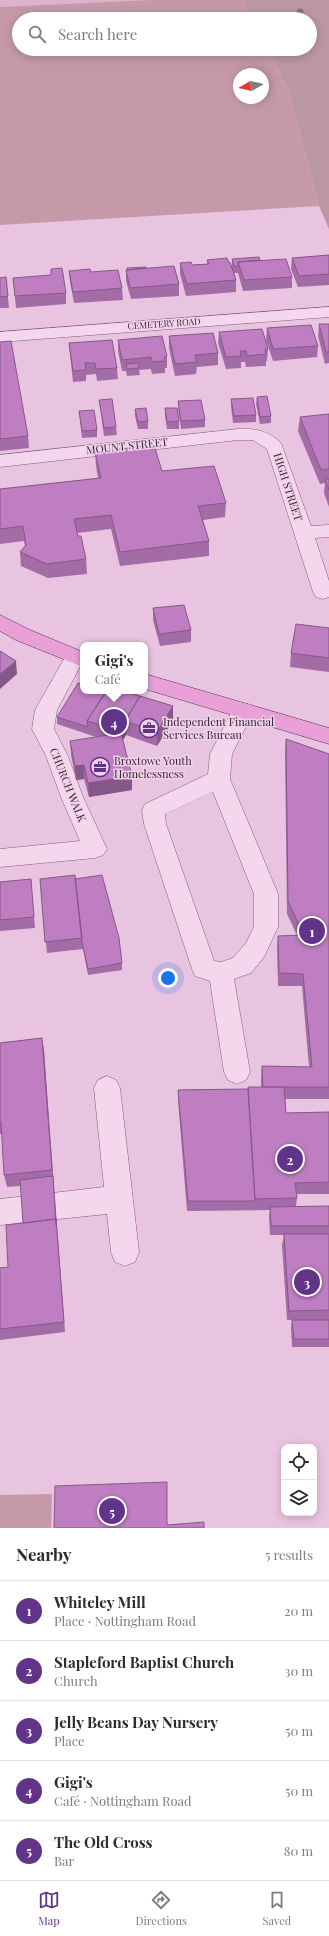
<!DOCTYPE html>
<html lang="en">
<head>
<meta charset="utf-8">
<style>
	body { margin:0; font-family:"Playfair Display",serif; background:#f7f7f7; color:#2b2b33 }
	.controls { position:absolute; right:12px; bottom:12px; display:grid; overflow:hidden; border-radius:8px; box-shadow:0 2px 10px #0003 }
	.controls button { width:36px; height:36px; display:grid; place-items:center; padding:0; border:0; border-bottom:1px solid #e1e1e2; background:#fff; color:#2b2b33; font:20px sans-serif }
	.compass { position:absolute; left:233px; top:68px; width:36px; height:36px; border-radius:50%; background:#fff; box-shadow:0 2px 10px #0003; rotate:261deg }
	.you { position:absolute; left:168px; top:978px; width:14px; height:14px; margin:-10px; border:3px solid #fff; border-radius:50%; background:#1a73e8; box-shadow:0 0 0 6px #1a73e833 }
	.badge { display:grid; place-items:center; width:26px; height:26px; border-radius:50%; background:#613389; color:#fff; font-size:13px; font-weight:700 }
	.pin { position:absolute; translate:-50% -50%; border:2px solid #fff; box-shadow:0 1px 4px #0006 }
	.popup { position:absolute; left:80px; top:642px; width:68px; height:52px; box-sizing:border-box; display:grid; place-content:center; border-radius:8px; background:#fff; filter:drop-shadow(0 1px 3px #0005); font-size:13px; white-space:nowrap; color:#7c7c81 }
	.popup b { font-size:15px; color:#2b2b33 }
	.popup::after { content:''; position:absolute; left:50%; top:100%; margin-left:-8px; border:8px solid transparent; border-top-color:#fff }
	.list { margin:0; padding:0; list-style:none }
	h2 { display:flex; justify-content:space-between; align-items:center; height:52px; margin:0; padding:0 16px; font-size:17px }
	h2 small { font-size:13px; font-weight:400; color:#7c7c81 }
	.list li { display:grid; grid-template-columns:26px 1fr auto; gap:12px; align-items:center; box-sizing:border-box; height:60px; padding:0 16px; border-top:1px solid #e1e1e2 }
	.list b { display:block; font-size:15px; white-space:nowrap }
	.list p { margin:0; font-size:13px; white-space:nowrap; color:#7c7c81 }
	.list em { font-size:13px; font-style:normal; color:#7c7c81 }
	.icon { flex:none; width:22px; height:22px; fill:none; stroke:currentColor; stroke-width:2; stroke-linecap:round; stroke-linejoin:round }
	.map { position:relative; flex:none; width:329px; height:1528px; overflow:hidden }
	.search { position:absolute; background:#fff; box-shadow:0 2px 10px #0003; left:12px; right:12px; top:12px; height:44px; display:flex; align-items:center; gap:10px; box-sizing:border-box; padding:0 14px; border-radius:22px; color:#7c7c81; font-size:15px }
	.sheet { height:352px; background:#fff }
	nav { display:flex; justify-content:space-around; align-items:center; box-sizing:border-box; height:56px; border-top:1px solid #e1e1e2; background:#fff; font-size:11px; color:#7c7c81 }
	nav a { display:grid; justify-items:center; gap:2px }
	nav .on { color:#613389 }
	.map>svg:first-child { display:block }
</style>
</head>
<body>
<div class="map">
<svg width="329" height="1528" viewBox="0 0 329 1528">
	<rect width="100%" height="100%" fill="#e8c4e0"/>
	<path fill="#ddb2cd" d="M0 0H149L0 7Z"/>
	<path fill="#c599a8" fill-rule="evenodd" d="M149 0H243L253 19H19V49H268L289 91 319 206 0 225V7ZM239 74H263V98H239Z
		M52 1494 51 1528H0V1495Z"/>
	<path fill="#bb97a4" d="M243 0H329V229L319 206 289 91 268 49H310V19H253Z"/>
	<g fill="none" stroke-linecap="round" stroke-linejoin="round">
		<defs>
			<path id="minor" d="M329 307V317L0 342V332Z
				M238 429C255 428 269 431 281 443L311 526 329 525V537L315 538 329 581V597L323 599 316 597 313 592 267 449 253 440H238L0 467V455Z
				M75 650 82 652 83 661 57 710 54 729 68 756 83 797 107 849 103 855 95 858 0 867V849L80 841 61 797 46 756 32 729 35 710 68 652Z
				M243 703 251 705 254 711 232 754 230 779 278 894V927L264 957 251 973 234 979 250 1072 246 1080 237 1084 228 1080 224 1072 210 981 195 976 192 969 144 824 142 810 145 804 208 774 210 754 235 705ZM213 792 254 894V927L246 943 233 958 221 962 214 961 166 824 165 814Z
				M107 1076 116 1080 120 1088 139 1252 135 1262 125 1266 115 1262 111 1252 107 1214 0 1225V1199L104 1187 94 1088 98 1080Z"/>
			<path id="major" d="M0 615 30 630 83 652V667L16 640 0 631Z
				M145 674 329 728V744L145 689Z"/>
		</defs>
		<use href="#minor" stroke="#815c7e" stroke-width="1"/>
		<use href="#major" stroke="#4f304f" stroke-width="1"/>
		<use href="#minor" fill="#f4d6ed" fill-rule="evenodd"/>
		<use href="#major" fill="#e8a0d7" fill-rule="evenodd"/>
	</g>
	<circle fill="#936e7f" cx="300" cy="12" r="3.5"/>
	<path fill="#a46ca7" d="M329 255V285L298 287 291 269 292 258Z
		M232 259 260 260 292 277V288L243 291 238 273H234L236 280V292L186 296 180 274V263L192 265 207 264V260L229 263 232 266Z
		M146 268 179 284V296L131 299 126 281V270Z
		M69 271 91 272 122 288 123 300 74 303 70 282Z
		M6 277 9 308H0V278Z
		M13 278 66 293V304L16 308Z
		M319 324H329V363L325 364 318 336Z
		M267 328 318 346 317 357 273 361 266 340Z
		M219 332 268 349 267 361H266V366L246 367 245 362H241V368L226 369 218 343Z
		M169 336 218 353V365L197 367 196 374 175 376 169 348Z
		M118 340 167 356V368H165V373L152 374 151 369 139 370 140 375 127 376 126 371H122L118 351Z
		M0 342 28 436 29 448 0 451Z
		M69 343 117 368 118 379 97 381 96 374 86 375V381L73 382 70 354Z
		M257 397 271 416V423L260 424 256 404Z
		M231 399 256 415V422L233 423 231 406Z
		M99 400 116 427 117 435 104 436 100 407Z
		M178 401 205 420V427L181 429 178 408Z
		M165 408 179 421V429H167L165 416Z
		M135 409 148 421V429H138L135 416Z
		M79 411 97 430V437L82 438Z
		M329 414V507L324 493 325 483 320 484 298 431 300 417Z
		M95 452 162 471 226 503 225 517 203 520 209 541V556L120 566 111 529 77 533 86 559 87 574 48 578 21 566 20 552 25 546 24 541 0 544V489L98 478 96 466Z
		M153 608 191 630V642L160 646 153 620Z
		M329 628V672L290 667 291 653Z
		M83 691 140 696 173 706V720L157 746 126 735 123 740 132 776V790L89 797 84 779 76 780 71 755 70 741 96 737 57 724V717Z
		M286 739 329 754V1099H285L286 1113 329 1112V1194H296L297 1198 296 1206H329V1347H292L291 1328 292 1320H287L282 1245 284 1235H270L269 1216 270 1210 187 1211 178 1100V1090L248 1089 261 1087V1078L262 1066 309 1067 302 986H278L277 948 278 936 297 935 287 914 285 752Z
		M31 879 35 928 0 931V882Z
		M40 879H75L122 963V970L88 975 83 949 47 953Z
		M42 1038 44 1051 65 1332 0 1340V1268L8 1267 23 1223 21 1186 7 1187 4 1175 2 1134H0V1043Z"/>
	<path fill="#865888" d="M16 661 17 674 0 689V674Z
		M173 706V720L157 746V732Z
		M125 722 126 735 120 745V731Z
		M84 765V779L76 780 75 766Z
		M132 776V790L89 797 88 783Z
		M42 1038 44 1051 53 1182 52 1170Z
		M53 1176V1182L65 1332 64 1322Z"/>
	<path fill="#bf7ec2" stroke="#865888" d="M329 255V274L299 276 292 258Z
		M259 257 260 260 238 262V266H234L232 259Z
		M227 258 229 263 230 262 236 280 187 284 180 263 191 262 192 265 209 264 207 260Z
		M286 259 292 277 244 280 238 262Z
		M174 266 179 284 130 288 126 270Z
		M146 267V268L127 270V268Z
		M62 268 66 293 15 296 13 278 51 275V269Z
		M90 269 91 272 118 270 122 288 73 292 69 271Z
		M6 277 8 296 0 297V278Z
		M319 324H329V352H326Z
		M311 325 318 346 273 349 267 328Z
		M262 329 268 349H265L266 354 247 356 246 351H240L241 356 226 357 219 332Z
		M213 333 218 353 195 355 197 362 175 364 169 336Z
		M162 336 167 356 164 357 165 361 152 362 151 357 122 360 118 340Z
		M112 340 117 368 96 369 95 363H85L86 370 73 371 69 343Z
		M11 341 28 436 0 439V342Z
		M139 363V368L127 369 126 364Z
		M267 396 271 416 260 417 257 397Z
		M253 398 256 415 234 416 231 399Z
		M112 399 116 427 104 428 99 400Z
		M201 400 205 420 181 421 178 401Z
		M146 408 148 421 138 422 135 409Z
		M165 408H177L179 421 167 422Z
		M94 410 97 430 82 431 79 411Z
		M329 414V469L321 470 300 417Z
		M154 445 162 471 214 466 226 503 198 506 209 541 120 552 111 515 74 519 78 536H81L86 559 47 564 20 552 26 545 23 526 0 529V489L101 478 95 452Z
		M325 479H329V490Z
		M184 605 191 630 159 634 153 608Z
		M296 624 329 628V658L291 653Z
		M0 651 16 661 0 674Z
		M78 683 83 685V691H104L106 692 87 721 88 727 57 717Z
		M106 691H123L140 696 125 721V722L120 731 87 721Z
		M140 696 173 706 157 732 125 721Z
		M121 733 132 776 88 783 84 765 75 766 70 741Z
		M286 739 329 754V1087H263L262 1066 312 1067 303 974 279 973 278 936 304 935 288 901Z
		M75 875 82 938 45 942 40 879Z
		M102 875 119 938 122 963 88 969 82 942 75 879Z
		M31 879 34 917 0 920V882Z
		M42 1038 52 1170 4 1175 1 1122H0V1043Z
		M248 1087H284L286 1113 329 1112V1182L295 1183 297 1198 255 1199Z
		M248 1089 255 1201H188L178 1090Z
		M53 1176 56 1225V1219L23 1223 20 1180Z
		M329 1206V1226H271L270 1207Z
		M56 1219 64 1322 0 1329V1268L8 1267 6 1225Z
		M284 1234H329V1310L289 1311Z
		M292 1320H329V1339H294Z
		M167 1482V1525L204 1522V1528H54L55 1486Z"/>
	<defs>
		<symbol id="office-ring" viewBox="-11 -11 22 22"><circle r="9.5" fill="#f1d2e9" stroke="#613389" stroke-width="1.5"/><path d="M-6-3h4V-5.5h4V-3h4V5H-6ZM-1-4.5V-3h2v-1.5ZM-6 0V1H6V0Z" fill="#613389"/></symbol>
	</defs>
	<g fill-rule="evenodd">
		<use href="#office-ring" x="138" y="717" width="22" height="22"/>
		<use href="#office-ring" x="89" y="756" width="22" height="22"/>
	</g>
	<g text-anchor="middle" stroke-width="3" stroke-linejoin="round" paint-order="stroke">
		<g font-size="9" fill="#331f32" stroke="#f1d2e9">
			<text transform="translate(164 324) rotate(-4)" y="3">CEMETERY ROAD</text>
		</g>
		<g font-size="11" fill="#331f32" stroke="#f1d2e9">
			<text transform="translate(127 446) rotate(-6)" y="4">MOUNT STREET</text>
			<text transform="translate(288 487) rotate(72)" y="4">HIGH STREET</text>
			<text transform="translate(68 785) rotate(68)" y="4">CHURCH WALK</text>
		</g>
		<g font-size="11" fill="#331f32" stroke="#f1d2e9" text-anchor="start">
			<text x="163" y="726">Independent Financial<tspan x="163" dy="13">Services Bureau</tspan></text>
			<text x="114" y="765">Broxtowe Youth<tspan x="114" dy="13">Homelessness</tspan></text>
		</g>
	</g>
</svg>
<div class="controls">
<button><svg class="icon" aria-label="locate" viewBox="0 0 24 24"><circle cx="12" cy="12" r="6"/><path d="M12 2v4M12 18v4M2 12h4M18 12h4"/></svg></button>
<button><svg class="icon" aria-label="layers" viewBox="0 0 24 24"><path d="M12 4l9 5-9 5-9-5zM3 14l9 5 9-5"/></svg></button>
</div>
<svg class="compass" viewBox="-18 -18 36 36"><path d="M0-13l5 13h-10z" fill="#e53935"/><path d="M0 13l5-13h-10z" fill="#7c7c81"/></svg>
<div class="you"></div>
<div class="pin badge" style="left:312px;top:931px">1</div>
<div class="pin badge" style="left:290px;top:1159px">2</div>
<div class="pin badge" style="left:307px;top:1282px">3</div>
<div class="pin badge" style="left:114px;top:722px">4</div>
<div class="popup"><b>Gigi's</b>Café</div>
<div class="pin badge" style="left:112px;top:1511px">5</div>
<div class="search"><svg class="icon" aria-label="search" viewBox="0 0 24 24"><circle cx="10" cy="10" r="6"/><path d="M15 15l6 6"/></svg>Search here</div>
</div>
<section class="sheet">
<h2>Nearby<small>5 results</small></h2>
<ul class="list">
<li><span class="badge">1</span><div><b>Whiteley Mill</b><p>Place · Nottingham Road</p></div><em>20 m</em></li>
<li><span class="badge">2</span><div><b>Stapleford Baptist Church</b><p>Church</p></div><em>30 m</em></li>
<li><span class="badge">3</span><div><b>Jelly Beans Day Nursery</b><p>Place</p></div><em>50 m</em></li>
<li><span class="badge">4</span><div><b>Gigi's</b><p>Café · Nottingham Road</p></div><em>50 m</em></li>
<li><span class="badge">5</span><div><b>The Old Cross</b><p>Bar</p></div><em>80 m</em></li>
</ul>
</section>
<nav>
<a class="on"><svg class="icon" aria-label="map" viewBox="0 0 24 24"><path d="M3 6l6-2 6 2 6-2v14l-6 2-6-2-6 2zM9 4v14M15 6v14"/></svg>Map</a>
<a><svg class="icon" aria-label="directions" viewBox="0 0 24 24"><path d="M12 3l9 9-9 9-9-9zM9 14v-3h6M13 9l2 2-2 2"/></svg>Directions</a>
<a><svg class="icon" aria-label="saved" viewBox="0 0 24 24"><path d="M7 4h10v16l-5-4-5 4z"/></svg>Saved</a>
</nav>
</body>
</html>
